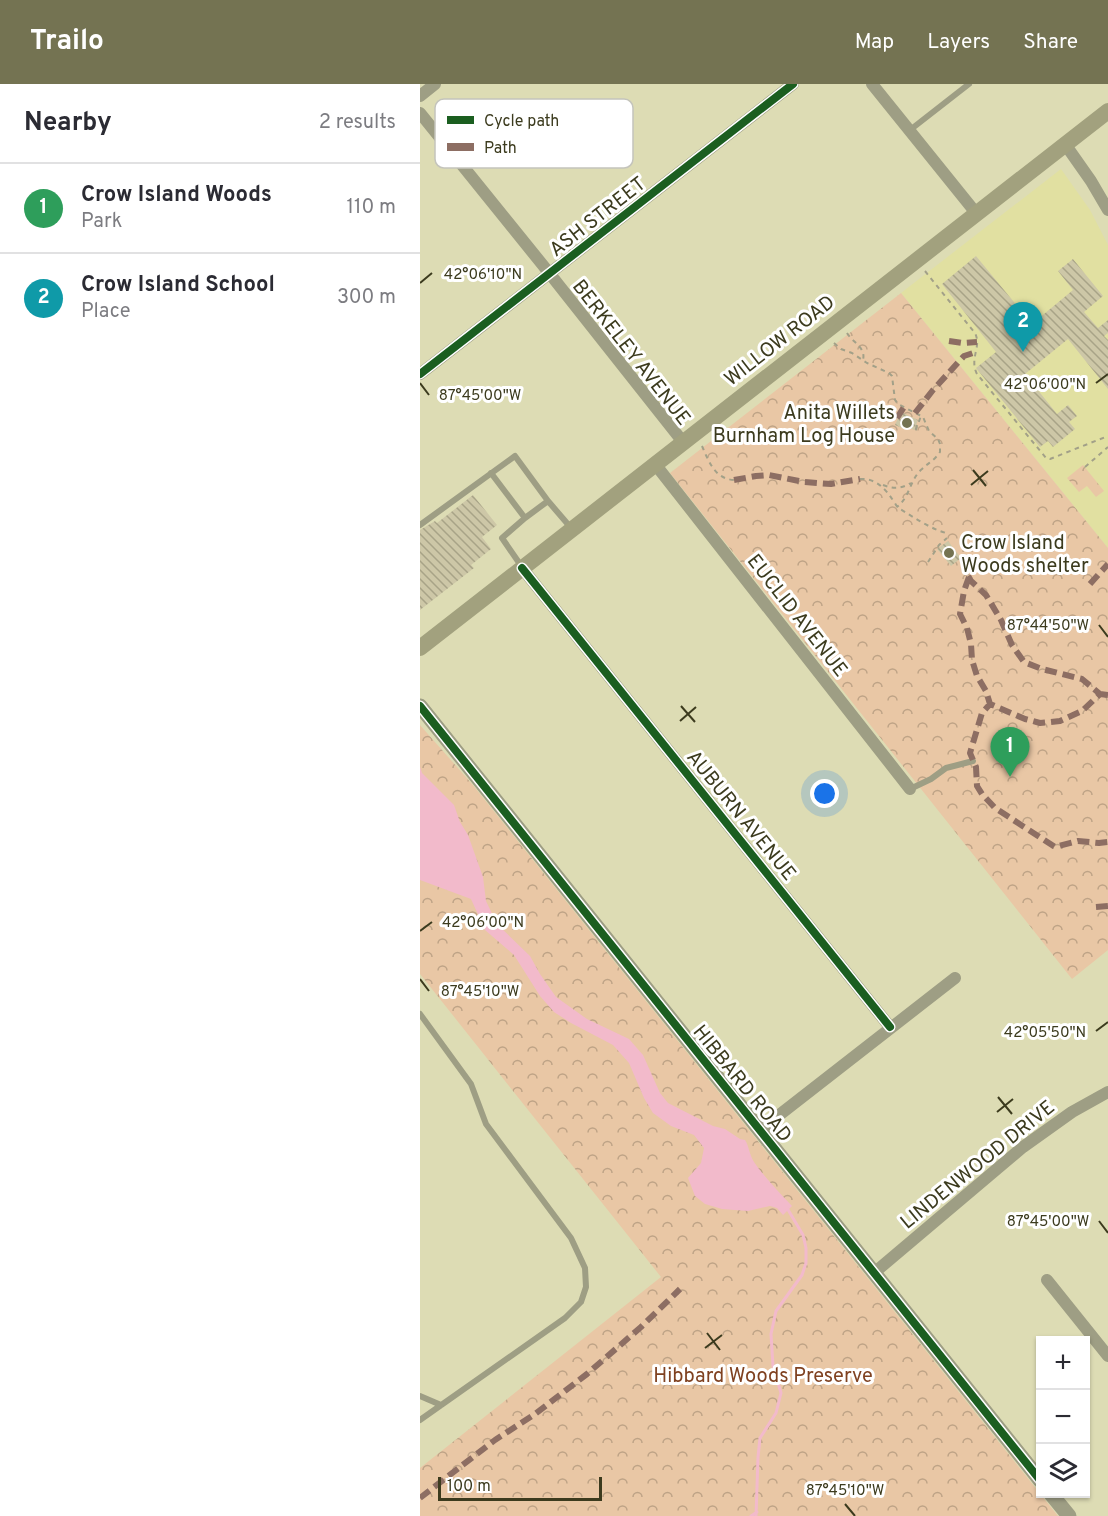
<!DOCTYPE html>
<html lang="en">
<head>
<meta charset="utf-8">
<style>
	body { margin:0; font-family:Overpass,sans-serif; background:#f7f7f7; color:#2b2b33 }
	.controls { position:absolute; right:18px; bottom:18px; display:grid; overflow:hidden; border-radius:0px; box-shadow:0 2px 4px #0004 }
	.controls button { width:54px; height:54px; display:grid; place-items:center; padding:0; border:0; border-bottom:2px solid #e1e1e2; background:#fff; color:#2b2b33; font:30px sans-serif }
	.scale { position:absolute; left:18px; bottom:15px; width:164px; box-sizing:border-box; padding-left:6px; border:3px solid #3c3b1e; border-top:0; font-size:16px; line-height:21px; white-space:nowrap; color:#3c3b1e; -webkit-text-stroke:4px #fff; paint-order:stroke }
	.you { position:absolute; left:405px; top:710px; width:21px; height:21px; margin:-15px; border:4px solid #fff; border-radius:50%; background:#1a73e8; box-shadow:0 0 0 9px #1a73e833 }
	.badge { display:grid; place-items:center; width:39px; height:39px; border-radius:50%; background:#747352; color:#fff; font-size:20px; font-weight:700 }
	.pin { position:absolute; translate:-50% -50px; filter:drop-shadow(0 2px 3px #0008) }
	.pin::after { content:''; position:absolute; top:32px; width:21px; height:18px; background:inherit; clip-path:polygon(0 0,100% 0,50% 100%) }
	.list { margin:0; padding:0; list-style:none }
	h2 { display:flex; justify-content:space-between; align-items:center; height:78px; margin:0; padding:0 24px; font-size:26px }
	h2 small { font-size:20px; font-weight:400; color:#7c7c81 }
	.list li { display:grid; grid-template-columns:39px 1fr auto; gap:18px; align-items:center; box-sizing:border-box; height:90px; padding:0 24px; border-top:2px solid #e1e1e2 }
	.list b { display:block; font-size:22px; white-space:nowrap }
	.list p { margin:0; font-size:20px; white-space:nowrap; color:#7c7c81 }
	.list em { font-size:20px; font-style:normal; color:#7c7c81 }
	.icon { flex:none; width:33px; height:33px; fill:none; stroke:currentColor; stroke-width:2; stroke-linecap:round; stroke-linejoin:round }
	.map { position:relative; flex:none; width:688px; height:1432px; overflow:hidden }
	header { display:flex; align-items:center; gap:36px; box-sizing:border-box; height:84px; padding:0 30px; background:#747352; color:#fff }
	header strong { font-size:28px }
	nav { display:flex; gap:33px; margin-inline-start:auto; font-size:21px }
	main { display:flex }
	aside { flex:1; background:#fff }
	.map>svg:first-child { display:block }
</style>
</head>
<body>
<header>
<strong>Trailo</strong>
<nav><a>Map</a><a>Layers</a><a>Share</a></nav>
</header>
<main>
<aside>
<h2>Nearby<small>2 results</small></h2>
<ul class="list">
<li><span class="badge" style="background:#2e9e5b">1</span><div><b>Crow Island Woods</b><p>Park</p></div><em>110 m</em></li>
<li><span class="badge" style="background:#0f9aa8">2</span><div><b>Crow Island School</b><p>Place</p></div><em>300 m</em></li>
</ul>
</aside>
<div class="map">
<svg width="688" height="1432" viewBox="0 0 688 1432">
	<defs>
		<pattern id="park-crowns" width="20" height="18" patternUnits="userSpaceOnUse" patternTransform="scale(1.5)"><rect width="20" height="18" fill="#e9c7a5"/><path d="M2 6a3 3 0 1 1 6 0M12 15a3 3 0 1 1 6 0" fill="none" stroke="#bea386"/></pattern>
		<pattern id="building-back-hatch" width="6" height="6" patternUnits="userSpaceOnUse" patternTransform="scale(1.5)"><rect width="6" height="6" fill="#cdc7a7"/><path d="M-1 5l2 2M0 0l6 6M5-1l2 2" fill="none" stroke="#a8a387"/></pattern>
	</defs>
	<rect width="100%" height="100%" fill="#dddcb4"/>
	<path fill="#e1e0a1" d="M641 85 670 126 688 161V464L481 209Z"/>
	<path fill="url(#park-crowns)" d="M481 209 688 464V866L652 895 250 389Z
		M663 381 684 407 676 413 667 402 659 408 647 394Z
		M0 641 52 700 113 776 638 1432H0V1384L241 1193 0 890Z"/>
	<path fill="#f2bacb" d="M0 683 2 689 34 721 40 738 48 751 63 793 66 817 77 840 110 872 120 890 136 913 167 935 209 955 223 971 240 1009 248 1019 293 1042 305 1045 320 1055 325 1056C329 1062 329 1070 334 1078 345 1094 359 1108 372 1122L363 1131 357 1124 350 1122 328 1127 302 1125 285 1120 275 1112 268 1094 281 1079 284 1064 274 1051 251 1042 233 1029 224 1014 209 979 193 961 151 939 134 928 120 912 94 871 65 846 51 815 0 796Z"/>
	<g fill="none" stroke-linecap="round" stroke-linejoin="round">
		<path stroke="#f2bacb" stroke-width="3" d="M331 1432 337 1428
			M336 1432 338 1373 340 1354 356 1329 361 1309 353 1282 351 1250 356 1227 382 1191 386 1179V1164L383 1151 367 1124"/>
	</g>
	<path fill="url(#building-back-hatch)" d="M556 172 612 240 653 206 638 187 653 175 683 212 664 228 678 244 688 236V249L684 252 688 256V305L648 255 605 290 637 330 648 321 657 332 649 338 655 345 633 363 628 357 620 363 556 284 576 268 522 200Z
		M481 328 498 336 494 346 485 342 484 345 475 341Z
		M53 411 77 441 62 453 71 465 51 481 54 484 0 526V446L15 437 17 439Z
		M528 457 541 474 531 482 517 465Z"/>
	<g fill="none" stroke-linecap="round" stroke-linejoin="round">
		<path stroke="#a2a088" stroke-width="2" stroke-dasharray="4.5 4.5" stroke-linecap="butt" d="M505 187 555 249C562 263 549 274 557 290L626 374 630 375 635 373 688 352
			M427 249C433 259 446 263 443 276
			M414 259 421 265 432 269 447 279 469 289 472 292 475 316 478 320 503 333 509 347 518 355 520 360V368C513 378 509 378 502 385 490 395 490 413 477 423
			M472 326V331L477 334
			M497 341 495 348 501 332
			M282 362C289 378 295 395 314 396
			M665 383 688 363
			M440 395C456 394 466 405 474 418 477 422 476 422 480 425 495 434 509 444 526 449
			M463 401C473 405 481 405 491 399
			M508 478 519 461 527 454"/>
		<path stroke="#9e9e84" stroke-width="6" d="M490 46 549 0
			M71 389 105 434 82 454 102 483
			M128 417 152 445
			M0 441 95 372 128 417 105 434
			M490 705 511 695 526 684 553 677
			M0 930 51 1000 66 1040 151 1154 165 1184 166 1203 161 1218 145 1234 0 1336
			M0 1312 21 1321"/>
		<path stroke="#9e9e84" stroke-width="12" d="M452 0 556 129
			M0 12 15 0
			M0 29 130 190 263 358
			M645 60 671 97 688 126
			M0 290 373 0
			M235 380 490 705
			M102 484 470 943
			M340 1046 535 894
			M455 1188 603 1063 652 1028 688 1008
			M627 1196 688 1272"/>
		<path stroke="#9e9e84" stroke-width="15" d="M0 622 620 1396
			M631 1410 649 1432"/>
		<path stroke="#a2a17e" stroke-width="16" d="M0 564 688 27"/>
		<path stroke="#8d6e63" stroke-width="6" stroke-dasharray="12 6" stroke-linecap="butt" d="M529 257 542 259 557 258
			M495 329 513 306 544 272 556 268
			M477 334 484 323
			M314 396 336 392 349 391 384 398 411 400 440 395
			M544 475 545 487 551 497 566 511 581 536 592 561 604 578 622 585 662 595 680 610
			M549 493 544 507 540 530 547 544 551 560 552 576 557 592 566 607 570 620
			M670 500 688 480
			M688 611 680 610 662 627 640 637 620 639 605 635 570 620 562 629 550 669 556 683 557 702 562 710 575 724 635 763 658 757 679 759 688 758
			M676 823 688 822
			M0 1414 75 1356 115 1330 167 1290 221 1243 260 1205"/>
		<defs>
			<path id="cycleway" d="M0 290 373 0
				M102 484 470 943
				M0 622 620 1396"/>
		</defs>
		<use href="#cycleway" stroke="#fff" stroke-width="11"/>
		<use href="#cycleway" stroke="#1b5e20" stroke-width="8"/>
	</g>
	<path fill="none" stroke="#3c3b1e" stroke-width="2" d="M0 199 12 189M0 299 9 311M676 299 688 290M553 386 566 402M551 401 568 387M679 541 688 553M261 622 275 638M260 637 276 623M0 847 12 838M0 895 9 907M676 947 688 938M578 1013 592 1030M577 1028 593 1015M679 1137 688 1149M287 1249 300 1266M285 1264 302 1251M425 1420 435 1432"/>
	<g fill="#747352" stroke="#fff" stroke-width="2">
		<circle cx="487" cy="339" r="6"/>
		<circle cx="529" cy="469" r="6"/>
	</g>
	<g text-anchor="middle" stroke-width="6" stroke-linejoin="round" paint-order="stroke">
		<g font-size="20" fill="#3c3b1e" stroke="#fff">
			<text transform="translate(177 132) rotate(-38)" y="7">ASH STREET</text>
			<text transform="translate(359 256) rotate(-38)" y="7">WILLOW ROAD</text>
			<text transform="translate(212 268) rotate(52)" y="7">BERKELEY AVENUE</text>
			<text transform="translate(378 531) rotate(52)" y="7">EUCLID AVENUE</text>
			<text transform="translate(322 731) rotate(51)" y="7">AUBURN AVENUE</text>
			<text transform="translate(323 999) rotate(51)" y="7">HIBBARD ROAD</text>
			<text transform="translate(557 1080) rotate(-39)" y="7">LINDENWOOD DRIVE</text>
		</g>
		<g font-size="20" fill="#3c3b1e" stroke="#fff" text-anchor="end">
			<text x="475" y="335">Anita Willets<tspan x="475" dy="23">Burnham Log House</tspan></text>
			<text x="541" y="465" text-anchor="start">Crow Island<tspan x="541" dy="23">Woods shelter</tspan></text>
		</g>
		<g font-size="20" fill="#7f4120" stroke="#fff">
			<text x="343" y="1298">Hibbard Woods Preserve</text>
		</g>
	</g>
	<rect x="15" y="15" width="198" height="69" rx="9" fill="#fff" stroke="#c4c4bc" stroke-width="1.5"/>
	<rect x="27" y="32" width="27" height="8" fill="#1b5e20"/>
	<rect x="27" y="59" width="27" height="8" fill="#8d6e63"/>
	<g font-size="16" fill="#3c3b1e">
		<text x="64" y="42">Cycle path</text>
		<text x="64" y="69">Path</text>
	</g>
	<g font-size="15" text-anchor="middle" fill="#3c3b1e" stroke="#fff" stroke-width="6" stroke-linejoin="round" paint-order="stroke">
		<text x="63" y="195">42°06'10"N</text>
		<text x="625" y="305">42°06'00"N</text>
		<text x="60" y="316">87°45'00"W</text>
		<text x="628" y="546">87°44'50"W</text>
		<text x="63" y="843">42°06'00"N</text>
		<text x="60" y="912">87°45'10"W</text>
		<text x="625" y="953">42°05'50"N</text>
		<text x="628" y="1142">87°45'00"W</text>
		<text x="425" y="1411">87°45'10"W</text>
	</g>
</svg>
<div class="controls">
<button>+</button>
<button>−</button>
<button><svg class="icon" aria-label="layers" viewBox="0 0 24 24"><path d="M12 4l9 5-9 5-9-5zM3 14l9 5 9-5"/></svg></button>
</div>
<div class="scale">100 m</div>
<div class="you"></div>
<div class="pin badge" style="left:590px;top:693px;background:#2e9e5b">1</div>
<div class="pin badge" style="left:603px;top:268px;background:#0f9aa8">2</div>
</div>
</main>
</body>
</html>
